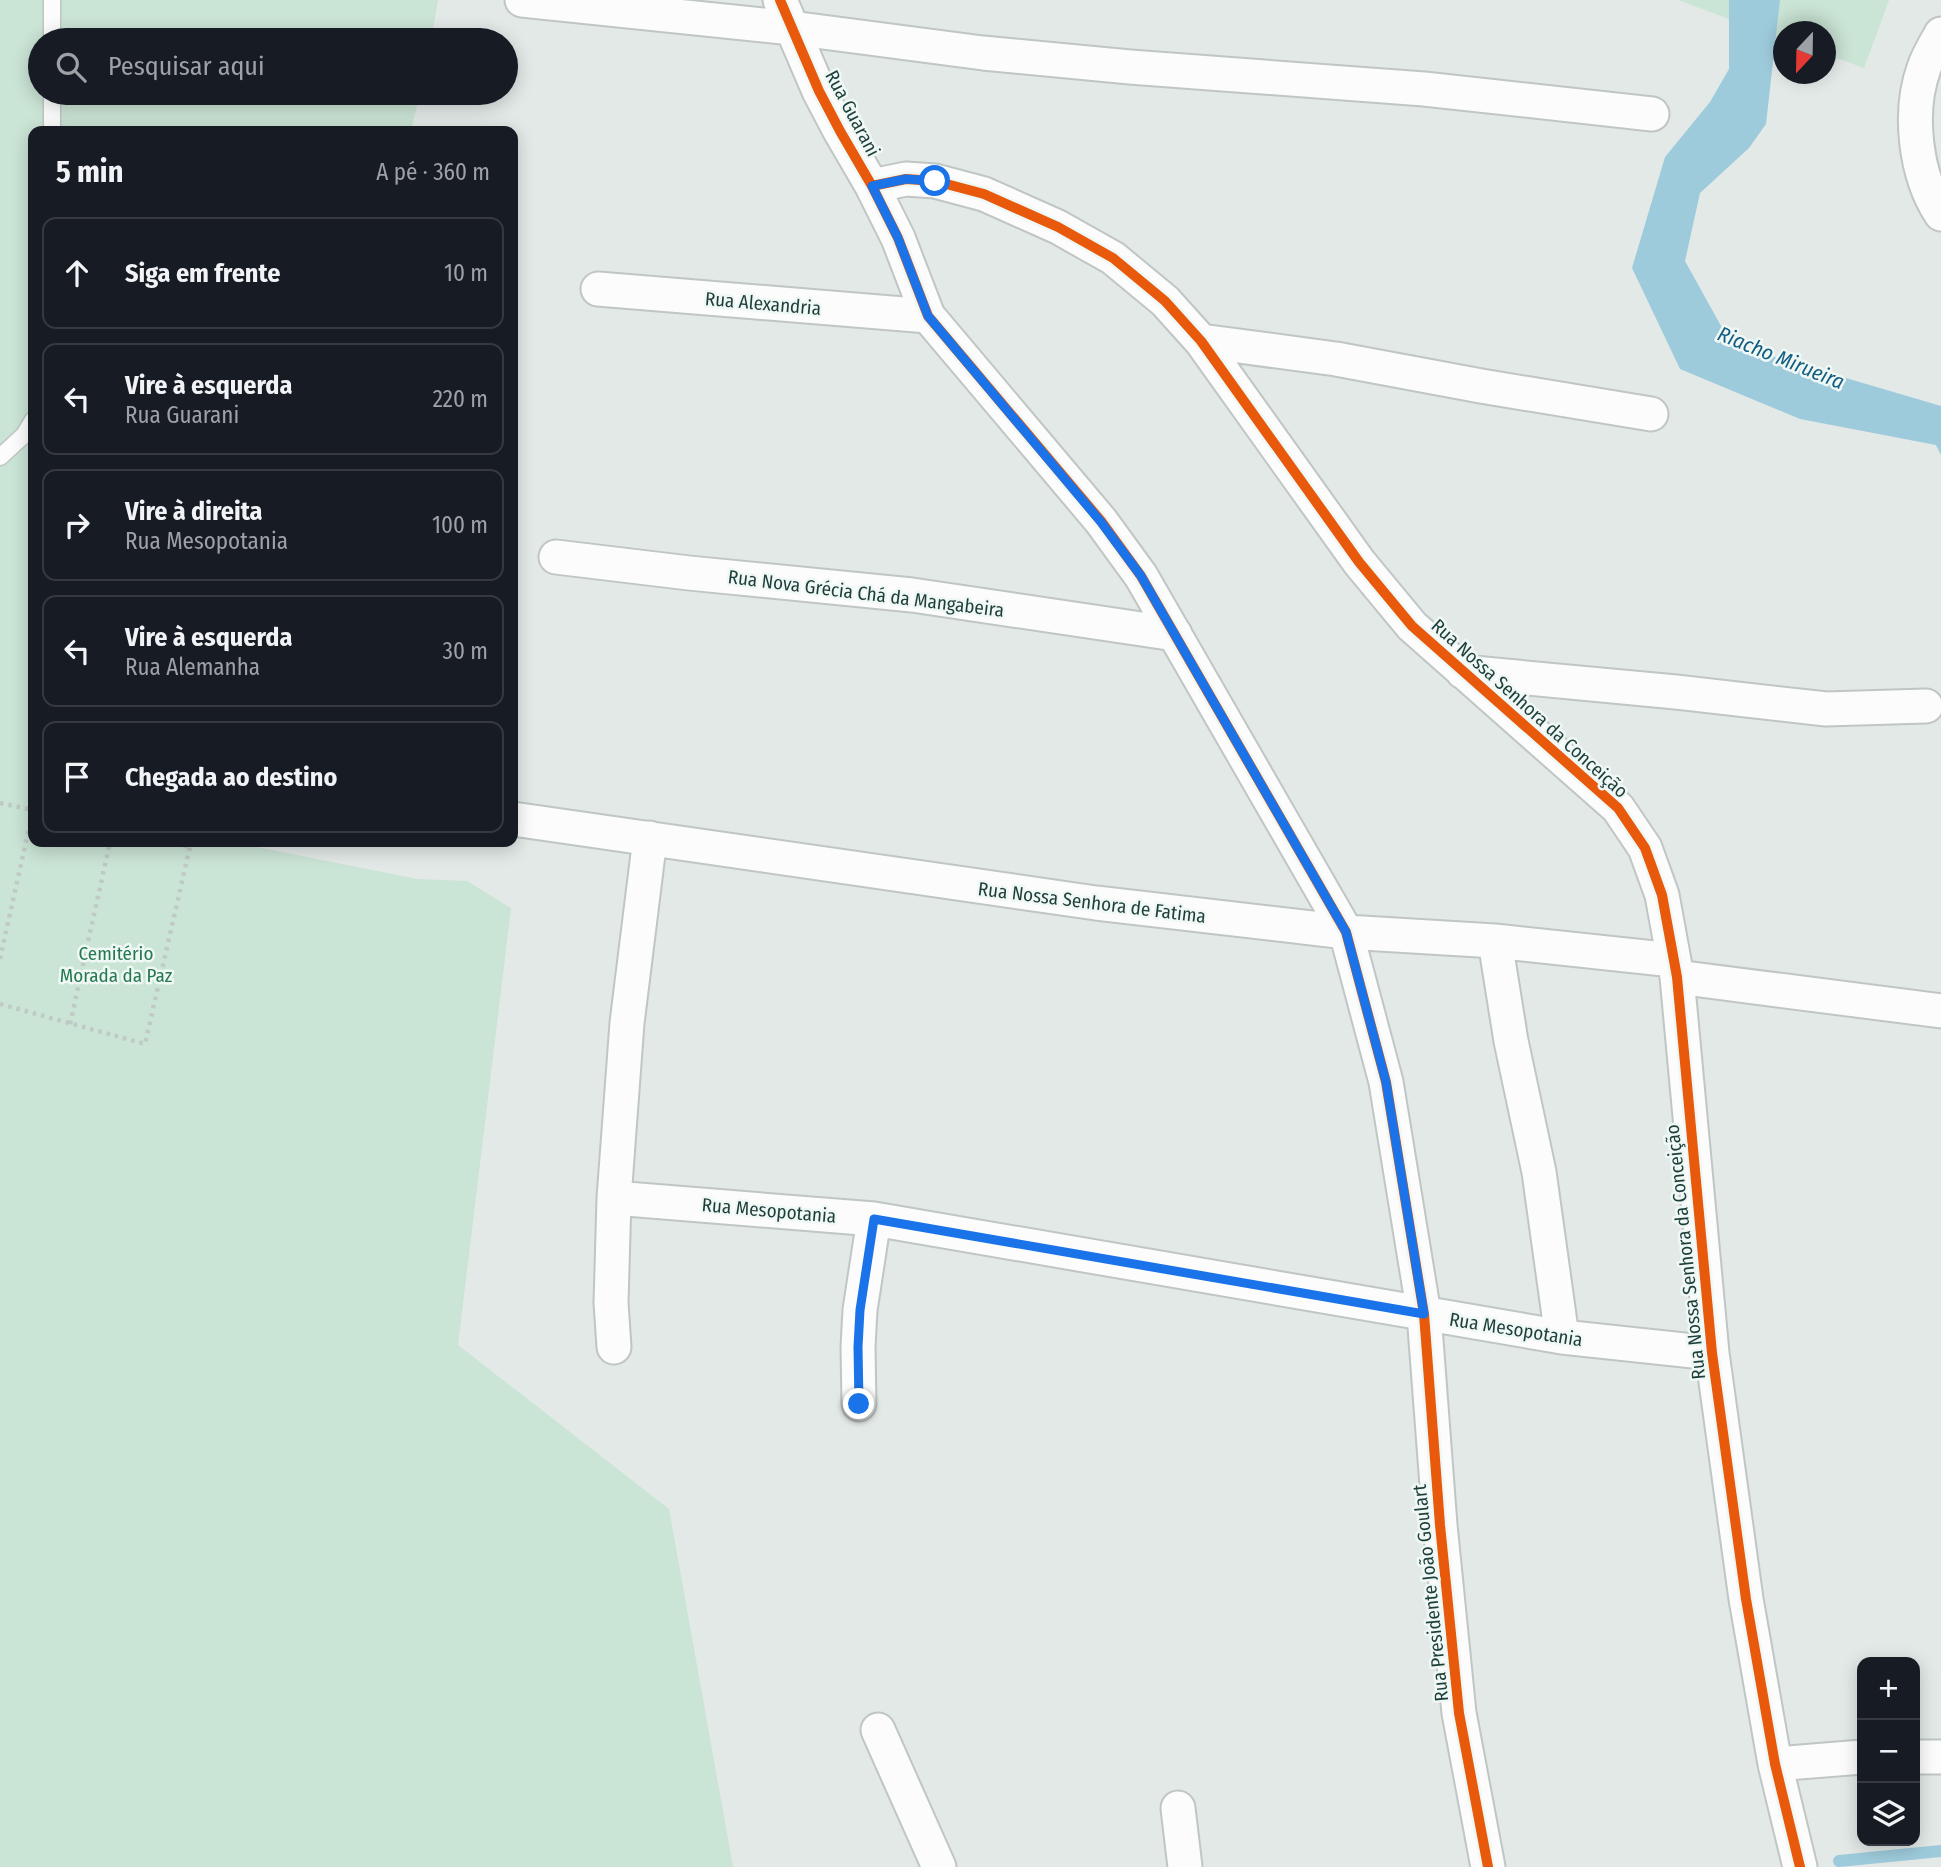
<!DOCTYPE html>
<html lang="pt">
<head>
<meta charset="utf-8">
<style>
	body { margin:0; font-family:"Fira Sans Condensed",sans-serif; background:#20242c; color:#f1f3f6 }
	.controls { position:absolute; right:21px; bottom:21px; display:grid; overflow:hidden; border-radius:14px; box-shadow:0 4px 18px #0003 }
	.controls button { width:63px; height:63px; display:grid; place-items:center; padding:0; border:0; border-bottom:2px solid #363941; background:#171b24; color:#f1f3f6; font:35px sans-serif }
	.compass { position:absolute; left:1773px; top:21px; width:63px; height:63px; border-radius:50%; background:#171b24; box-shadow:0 4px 18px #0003; rotate:202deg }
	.stop { position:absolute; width:21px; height:21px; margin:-16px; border:5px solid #1a73e8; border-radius:50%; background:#fff }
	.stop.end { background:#1a73e8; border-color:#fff; box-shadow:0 2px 7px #0008 }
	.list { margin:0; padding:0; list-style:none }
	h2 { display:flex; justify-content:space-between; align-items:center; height:91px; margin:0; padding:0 28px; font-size:30px }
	h2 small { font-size:23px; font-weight:400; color:#9ea1a6 }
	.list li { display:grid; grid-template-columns:46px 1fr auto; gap:21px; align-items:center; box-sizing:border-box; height:112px; margin:0 14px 14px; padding:0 14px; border:2px solid #363941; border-radius:14px }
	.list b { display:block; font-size:26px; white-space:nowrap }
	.list p { margin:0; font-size:23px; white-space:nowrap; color:#9ea1a6 }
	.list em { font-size:23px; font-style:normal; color:#9ea1a6 }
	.icon { flex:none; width:38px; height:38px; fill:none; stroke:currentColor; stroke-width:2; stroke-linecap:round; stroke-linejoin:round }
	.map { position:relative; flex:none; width:1941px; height:1867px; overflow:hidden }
	.search { position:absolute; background:#171b24; box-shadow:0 4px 18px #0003; left:28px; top:28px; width:490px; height:77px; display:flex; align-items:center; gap:18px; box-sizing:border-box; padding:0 24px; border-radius:38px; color:#9ea1a6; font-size:26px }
	.panel { position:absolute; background:#171b24; box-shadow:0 4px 18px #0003; left:28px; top:126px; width:490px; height:721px; border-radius:14px }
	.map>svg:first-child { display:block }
</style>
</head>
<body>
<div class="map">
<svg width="1941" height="1867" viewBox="0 0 1941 1867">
	<rect width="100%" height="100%" fill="#e2e9e7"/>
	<path fill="#cae4d5" d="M0 0H438L431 40H40V93H420L411 131H33V842H252V846L417 879 467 881 511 908 458 1345 669 1509 733 1867H0Z
		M1678 0H1889L1864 68 1826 54V32H1784L1783 39Z"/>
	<path fill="#9ecbdc" d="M1729 0H1780L1766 124 1749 148 1700 193 1685 261 1731 344 1941 406V455L1936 445 1800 419 1680 369 1632 268 1665 157 1710 102 1729 69Z"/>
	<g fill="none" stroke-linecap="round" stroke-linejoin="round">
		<path stroke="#9ecbdc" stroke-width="12" d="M1839 1861 1941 1851"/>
		<defs>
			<path id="lane" d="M52 40V0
				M52 131V93
				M0 457 24 435 33 420"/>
			<path id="street" d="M522 0 792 28 983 53 1130 67 1424 89 1652 114
				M780 0 819 91 840 131 872 186 898 238 928 316 1101 521 1141 576 1346 932 1386 1082 1424 1314 1440 1525 1459 1713 1488 1867
				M1941 34C1935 45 1928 56 1924 68 1908 112 1915 175 1941 214
				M872 186 906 179 935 181 984 194 1058 227 1113 258 1165 301 1201 341 1359 562 1412 626 1618 808 1645 848 1662 895 1677 977 1712 1353 1746 1599 1775 1764 1800 1867
				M598 289 928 316
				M1201 341 1336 359 1481 386 1651 414
				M556 557 689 573 912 595 1175 634
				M1463 672 1676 692 1826 709 1926 706
				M513 819 1096 903 1346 932 1495 941 1673 960
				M1495 941 1511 1041 1539 1172 1562 1337
				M1677 977 1941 1011
				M614 1198 874 1219 1562 1337 1712 1353
				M614 1347 611 1303 614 1198 627 1023 650 838
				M859 1404 858 1347 860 1310 874 1219
				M878 1730 939 1867
				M1915 1757H1941
				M1775 1764 1862 1757
				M1178 1808 1185 1867"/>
		</defs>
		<use href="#lane" stroke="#bfc6c4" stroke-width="19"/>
		<use href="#street" stroke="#bfc6c4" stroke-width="37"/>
		<path stroke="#bfcac7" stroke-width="4.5" stroke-dasharray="3.5 5" stroke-linecap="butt" d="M0 803 33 810
			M167 842 190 847
			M0 959 33 810
			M0 1004 145 1044 191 842
			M70 1024 110 842"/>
		<use href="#lane" stroke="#fbfcfb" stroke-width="16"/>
		<use href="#street" stroke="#fbfcfb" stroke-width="33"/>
		<defs>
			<path id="cycleway" d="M780 0 819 91 840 131 872 186 898 238 928 316 1101 521 1141 576 1346 932 1386 1082 1424 1314 1440 1525 1459 1713 1488 1867
				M872 186 906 179 935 181 984 194 1058 227 1113 258 1165 301 1201 341 1359 562 1412 626 1618 808 1645 848 1662 895 1677 977 1712 1353 1746 1599 1775 1764 1800 1867"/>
		</defs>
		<use href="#cycleway" stroke="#f0f8f6" stroke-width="15"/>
		<use href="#cycleway" stroke="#e8590c" stroke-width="10"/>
	</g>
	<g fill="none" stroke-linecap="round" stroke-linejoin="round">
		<path stroke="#1a73e8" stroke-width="9" d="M859 1404 858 1347 860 1310 874 1219 1424 1314 1386 1082 1346 932 1141 576 1101 522 928 316 898 238 872 186 906 179 935 181"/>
	</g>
	<g text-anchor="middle" stroke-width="5" stroke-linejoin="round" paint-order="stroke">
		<g font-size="19" fill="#1e3e3a" stroke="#f0f8f6">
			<text transform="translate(853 113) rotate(62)" y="7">Rua Guarani</text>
			<text transform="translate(763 303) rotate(5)" y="7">Rua Alexandria</text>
			<text transform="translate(866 593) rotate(7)" y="7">Rua Nova Grécia Chá da Mangabeira</text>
			<text transform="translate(1530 708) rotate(42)" y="7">Rua Nossa Senhora da Conceição</text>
			<text transform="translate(1092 902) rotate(7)" y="7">Rua Nossa Senhora de Fatima</text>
			<text transform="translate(769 1210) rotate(5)" y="7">Rua Mesopotania</text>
			<text transform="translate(1685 1252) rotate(-96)" y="7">Rua Nossa Senhora da Conceição</text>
			<text transform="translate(1516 1329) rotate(9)" y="7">Rua Mesopotania</text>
			<text transform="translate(1430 1593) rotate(-96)" y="7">Rua Presidente João Goulart</text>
		</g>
		<g font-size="19" fill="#257951" stroke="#f0f8f6">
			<text x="116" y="960">Cemitério<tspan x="116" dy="22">Morada da Paz</tspan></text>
		</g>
		<g font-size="21" font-style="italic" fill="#135e80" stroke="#f0f8f6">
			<text transform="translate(1781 358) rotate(22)" y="7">Riacho Mirueira</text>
		</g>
	</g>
</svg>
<div class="controls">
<button>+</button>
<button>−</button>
<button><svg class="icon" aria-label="layers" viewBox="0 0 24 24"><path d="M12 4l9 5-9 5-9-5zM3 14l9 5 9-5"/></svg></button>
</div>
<svg class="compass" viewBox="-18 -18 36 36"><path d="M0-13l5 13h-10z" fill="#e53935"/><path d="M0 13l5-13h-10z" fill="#9ea1a6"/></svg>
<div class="stop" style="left:935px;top:181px"></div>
<div class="stop end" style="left:859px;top:1404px"></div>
<div class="search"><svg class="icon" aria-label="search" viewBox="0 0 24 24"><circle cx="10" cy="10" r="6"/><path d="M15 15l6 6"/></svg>Pesquisar aqui</div>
<section class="panel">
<h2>5 min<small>A pé · 360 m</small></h2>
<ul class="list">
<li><svg class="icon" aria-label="ahead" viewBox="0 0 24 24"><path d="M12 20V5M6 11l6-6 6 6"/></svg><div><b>Siga em frente</b></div><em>10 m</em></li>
<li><svg class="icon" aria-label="left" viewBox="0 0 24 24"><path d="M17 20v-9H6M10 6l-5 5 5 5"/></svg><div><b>Vire à esquerda</b><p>Rua Guarani</p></div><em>220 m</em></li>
<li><svg class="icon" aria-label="right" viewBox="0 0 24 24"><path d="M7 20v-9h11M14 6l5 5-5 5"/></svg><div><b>Vire à direita</b><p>Rua Mesopotania</p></div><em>100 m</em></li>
<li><svg class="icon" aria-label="left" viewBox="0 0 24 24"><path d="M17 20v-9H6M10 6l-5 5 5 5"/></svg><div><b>Vire à esquerda</b><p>Rua Alemanha</p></div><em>30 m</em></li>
<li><svg class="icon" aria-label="arrive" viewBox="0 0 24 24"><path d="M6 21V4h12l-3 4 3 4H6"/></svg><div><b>Chegada ao destino</b></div></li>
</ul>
</section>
</div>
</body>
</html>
